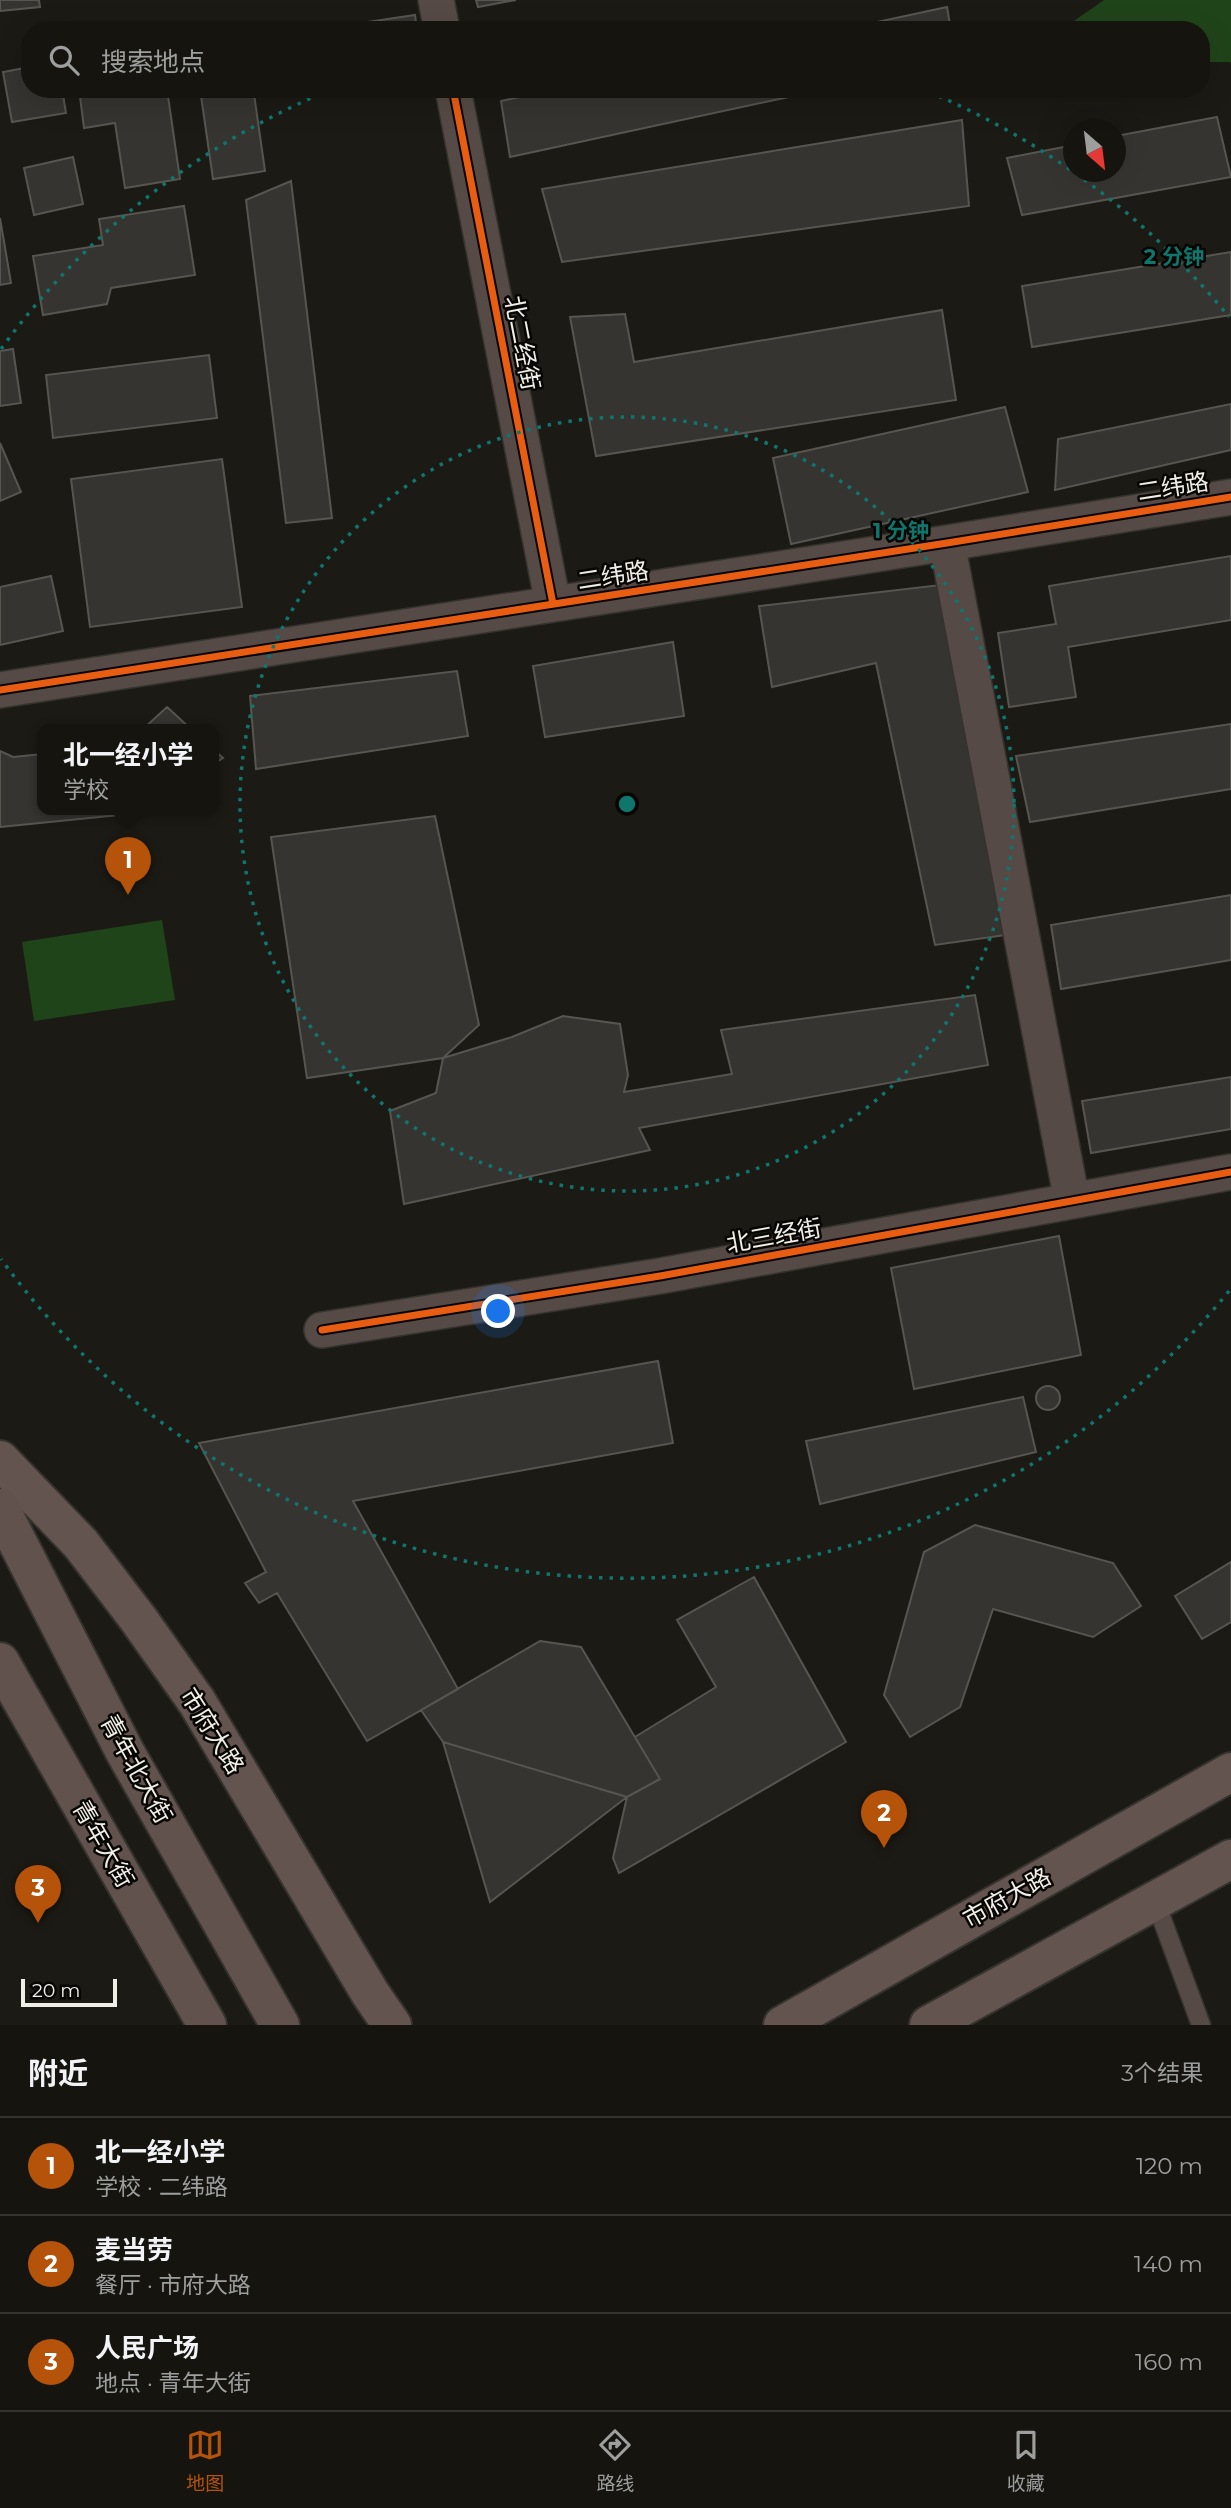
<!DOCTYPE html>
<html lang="zh">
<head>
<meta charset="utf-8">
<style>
	body { margin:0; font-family:Montserrat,"Noto Sans SC",sans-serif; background:#1e1d18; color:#f1f3f6 }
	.compass { position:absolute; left:1063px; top:119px; width:63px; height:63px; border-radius:50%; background:#15140f; box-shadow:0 7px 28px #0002; rotate:152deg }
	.scale { position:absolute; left:21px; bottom:18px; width:96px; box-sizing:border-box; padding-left:7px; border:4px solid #f1eee7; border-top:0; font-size:19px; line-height:24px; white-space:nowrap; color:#f1eee7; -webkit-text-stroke:5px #070603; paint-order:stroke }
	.you { position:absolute; left:499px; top:1312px; width:24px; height:24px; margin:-18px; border:5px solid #fff; border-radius:50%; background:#1a73e8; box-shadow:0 0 0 10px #1a73e833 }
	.badge { display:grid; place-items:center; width:46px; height:46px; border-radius:50%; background:#b45309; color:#fff; font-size:23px; font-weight:700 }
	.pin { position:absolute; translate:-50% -58px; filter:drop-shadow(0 2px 4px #0008) }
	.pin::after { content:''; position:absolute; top:37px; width:24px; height:21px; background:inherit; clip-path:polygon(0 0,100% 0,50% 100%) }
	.popup { position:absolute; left:37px; top:724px; width:182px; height:91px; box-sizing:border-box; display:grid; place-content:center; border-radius:14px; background:#15140f; filter:drop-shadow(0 2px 5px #0005); font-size:23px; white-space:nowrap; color:#9d9e9e }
	.popup b { font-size:26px; color:#f1f3f6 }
	.popup::after { content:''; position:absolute; left:50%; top:100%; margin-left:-14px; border:14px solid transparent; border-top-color:#15140f }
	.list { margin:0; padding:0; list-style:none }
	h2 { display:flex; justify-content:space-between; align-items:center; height:91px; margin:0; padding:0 28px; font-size:30px }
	h2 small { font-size:23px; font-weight:400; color:#9d9e9e }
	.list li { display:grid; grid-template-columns:46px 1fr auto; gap:21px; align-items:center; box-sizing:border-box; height:98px; padding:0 28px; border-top:2px solid #34332f }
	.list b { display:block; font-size:26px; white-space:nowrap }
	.list p { margin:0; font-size:23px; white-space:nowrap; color:#9d9e9e }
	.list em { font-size:23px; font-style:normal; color:#9d9e9e }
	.icon { flex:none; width:38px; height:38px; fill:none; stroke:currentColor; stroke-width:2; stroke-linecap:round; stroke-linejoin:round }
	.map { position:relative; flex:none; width:1231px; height:2025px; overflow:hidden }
	.search { position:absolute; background:#15140f; box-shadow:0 7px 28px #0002; left:21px; right:21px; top:21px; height:77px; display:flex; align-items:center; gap:18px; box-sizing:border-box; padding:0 24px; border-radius:28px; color:#9d9e9e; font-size:26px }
	.sheet { height:385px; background:#15140f }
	nav { display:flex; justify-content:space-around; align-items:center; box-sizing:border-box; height:98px; border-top:2px solid #34332f; background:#15140f; font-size:19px; color:#9d9e9e }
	nav a { display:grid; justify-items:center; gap:4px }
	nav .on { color:#b45309 }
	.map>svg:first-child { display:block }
</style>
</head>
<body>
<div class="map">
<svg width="1231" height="2025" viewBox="0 0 1231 2025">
	<rect width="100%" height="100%" fill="#1c1a14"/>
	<path fill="#20441a" d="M1104 0H1231V64L1230 62H1201V30H1073L1071 23Z
		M162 920 175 1000 34 1021 22 942Z"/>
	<path fill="#363430" stroke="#575550" stroke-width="2" d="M0 0H39L40 7 0 11Z
		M476 0H516L478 7Z
		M947 7 951 30H840Z
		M415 15 417 30H314Z
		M30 67V89H62L66 113 12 122 3 72Z
		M79 89H167L180 179 125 188 115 123 84 128Z
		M200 89H290L254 94 265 171 213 179Z
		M558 89H826L510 157 501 101Z
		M1217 117 1231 177 1022 215 1007 158 1074 145V172H1116V136Z
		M962 120 969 206 562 262 542 189Z
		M73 157 83 204 34 215 24 168Z
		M291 181 332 518 286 523 246 200Z
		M184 206 195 275 111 288 107 304 43 315 33 256 103 245 99 219Z
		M0 218 11 283 0 285Z
		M1231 252V315L1032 347 1022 286Z
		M942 310 956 400 596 456 570 317 625 314 634 362Z
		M13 349 21 403 0 406V351Z
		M209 355 217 418 53 438 46 375Z
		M1231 404V450L1055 490 1058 439Z
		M1005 407 1028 492 791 544 773 458Z
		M0 443 21 492 0 501Z
		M222 459 242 607 90 627 71 479Z
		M1231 556V620L1068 647 1076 697 1009 707 998 633 1056 624 1049 586Z
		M51 576 63 631 0 645V587Z
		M949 584 1019 933 935 945 876 663 772 687 759 606Z
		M673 642 684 716 545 737 533 666Z
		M457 671 468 736 256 769 250 696Z
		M167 707 191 729H143Z
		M1231 724V789L1030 822 1016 756Z
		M214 750 223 758 214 764Z
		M0 751 13 757 42 754V809H144L139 813 0 827Z
		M435 816 479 1025 443 1058 307 1078 271 837Z
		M1231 895V960L1061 989 1051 925Z
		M975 995 988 1065 639 1128 650 1150 404 1204 390 1111 436 1093 443 1058 512 1037 563 1016 620 1024 628 1075 624 1092 732 1074 721 1030Z
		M1231 1077V1129L1091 1153 1082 1101Z
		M1059 1236 1081 1355 914 1389 891 1268Z
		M658 1361 673 1443 353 1501 458 1689 367 1741 277 1593 259 1603 245 1583 266 1572 199 1443Z
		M1036 1398a12 12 0 1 1 24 0a12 12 0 1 1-24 0Z
		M1023 1397 1036 1452 820 1504 806 1441Z
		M975 1525 1113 1563 1141 1606 1093 1637 993 1609 960 1707 910 1737 884 1695 924 1552Z
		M1231 1562V1622L1202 1639 1175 1596Z
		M754 1577 846 1742 619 1873 613 1858 627 1797 660 1779 635 1737 716 1687 677 1620Z
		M540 1641 581 1647 660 1779 627 1797 443 1742 421 1710Z
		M443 1742 627 1797 490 1902Z"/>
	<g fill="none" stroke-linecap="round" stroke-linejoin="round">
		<defs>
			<path id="service" d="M1156 1903 1201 2025"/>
			<path id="minor" d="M436 0 442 30
				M453 89 553 604
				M947 543 1072 1201
				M0 690 947 543 1231 497
				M322 1330 660 1276 1231 1172"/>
			<path id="secondary" d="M0 1460 81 1544 139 1620 197 1702 370 1993 392 2025
				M783 2025 1231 1772
				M929 2025 1231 1859"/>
			<path id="primary" d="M0 1508 125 1752 280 2025
				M0 1662 207 2025"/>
		</defs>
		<use href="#service" stroke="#35332e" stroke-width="21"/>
		<use href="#minor" stroke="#35332e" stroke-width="38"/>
		<use href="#secondary" stroke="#35332e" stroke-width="42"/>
		<use href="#primary" stroke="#35332e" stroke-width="42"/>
		<use href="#service" stroke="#554a46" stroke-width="18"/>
		<use href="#minor" stroke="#554a46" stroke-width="35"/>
		<use href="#secondary" stroke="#635450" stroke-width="38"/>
		<use href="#primary" stroke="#61524d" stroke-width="38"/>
		<defs>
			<path id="cycleway" d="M453 89 553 604
				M0 690 947 543 1231 497
				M322 1330 660 1276 1231 1172"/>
		</defs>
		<use href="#cycleway" stroke="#070603" stroke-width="11"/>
		<use href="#cycleway" stroke="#e95d12" stroke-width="7"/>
	</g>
	<g fill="none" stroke="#0f766e" stroke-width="3.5" stroke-dasharray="3.5 7">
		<circle cx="627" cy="804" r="387"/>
		<path d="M1229 1291A774 774 0 0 1 1 1259M1 349A774 774 0 0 1 325 92M929 92A774 774 0 0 1 1229 317"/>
	</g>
	<g text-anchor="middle" stroke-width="5" stroke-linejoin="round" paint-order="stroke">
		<g font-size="24" fill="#f1eee7" stroke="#070603">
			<text transform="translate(522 343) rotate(79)" y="8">北二经街</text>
			<text transform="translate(1173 487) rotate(-9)" y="8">二纬路</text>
			<text transform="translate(613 576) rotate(-9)" y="8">二纬路</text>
			<text transform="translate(774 1236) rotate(-10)" y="8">北三经街</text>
			<text transform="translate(212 1731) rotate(58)" y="8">市府大路</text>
			<text transform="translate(136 1769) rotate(61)" y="8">青年北大街</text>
			<text transform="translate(103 1844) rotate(60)" y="8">青年大街</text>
			<text transform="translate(1007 1898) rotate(-29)" y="8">市府大路</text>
		</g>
	</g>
	<circle cx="627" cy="804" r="10" fill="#0f766e" stroke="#070603" stroke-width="3.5"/>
	<g font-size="21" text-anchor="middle" font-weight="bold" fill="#0f766e" stroke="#070603" stroke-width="5" stroke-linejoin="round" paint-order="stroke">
		<text x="1174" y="264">2 分钟</text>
		<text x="901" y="538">1 分钟</text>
	</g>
</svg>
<svg class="compass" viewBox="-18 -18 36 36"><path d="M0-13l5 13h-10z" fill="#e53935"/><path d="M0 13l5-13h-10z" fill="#9d9e9e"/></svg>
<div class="scale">20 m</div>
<div class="you"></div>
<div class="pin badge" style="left:128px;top:895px">1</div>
<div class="popup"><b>北一经小学</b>学校</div>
<div class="pin badge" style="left:884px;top:1848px">2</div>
<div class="pin badge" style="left:38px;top:1923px">3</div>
<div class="search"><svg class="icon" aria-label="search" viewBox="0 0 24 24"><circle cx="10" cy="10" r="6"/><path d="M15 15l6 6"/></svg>搜索地点</div>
</div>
<section class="sheet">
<h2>附近<small>3个结果</small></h2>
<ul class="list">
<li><span class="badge">1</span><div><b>北一经小学</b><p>学校 · 二纬路</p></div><em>120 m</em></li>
<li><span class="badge">2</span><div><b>麦当劳</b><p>餐厅 · 市府大路</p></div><em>140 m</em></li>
<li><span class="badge">3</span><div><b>人民广场</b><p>地点 · 青年大街</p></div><em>160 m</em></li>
</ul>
</section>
<nav>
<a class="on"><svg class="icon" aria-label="map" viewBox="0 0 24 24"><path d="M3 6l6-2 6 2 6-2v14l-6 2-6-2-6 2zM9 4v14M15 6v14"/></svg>地图</a>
<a><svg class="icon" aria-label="directions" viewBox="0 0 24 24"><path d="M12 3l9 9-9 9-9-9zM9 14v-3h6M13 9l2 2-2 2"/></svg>路线</a>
<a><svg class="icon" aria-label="saved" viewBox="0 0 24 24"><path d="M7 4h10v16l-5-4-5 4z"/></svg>收藏</a>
</nav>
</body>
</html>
